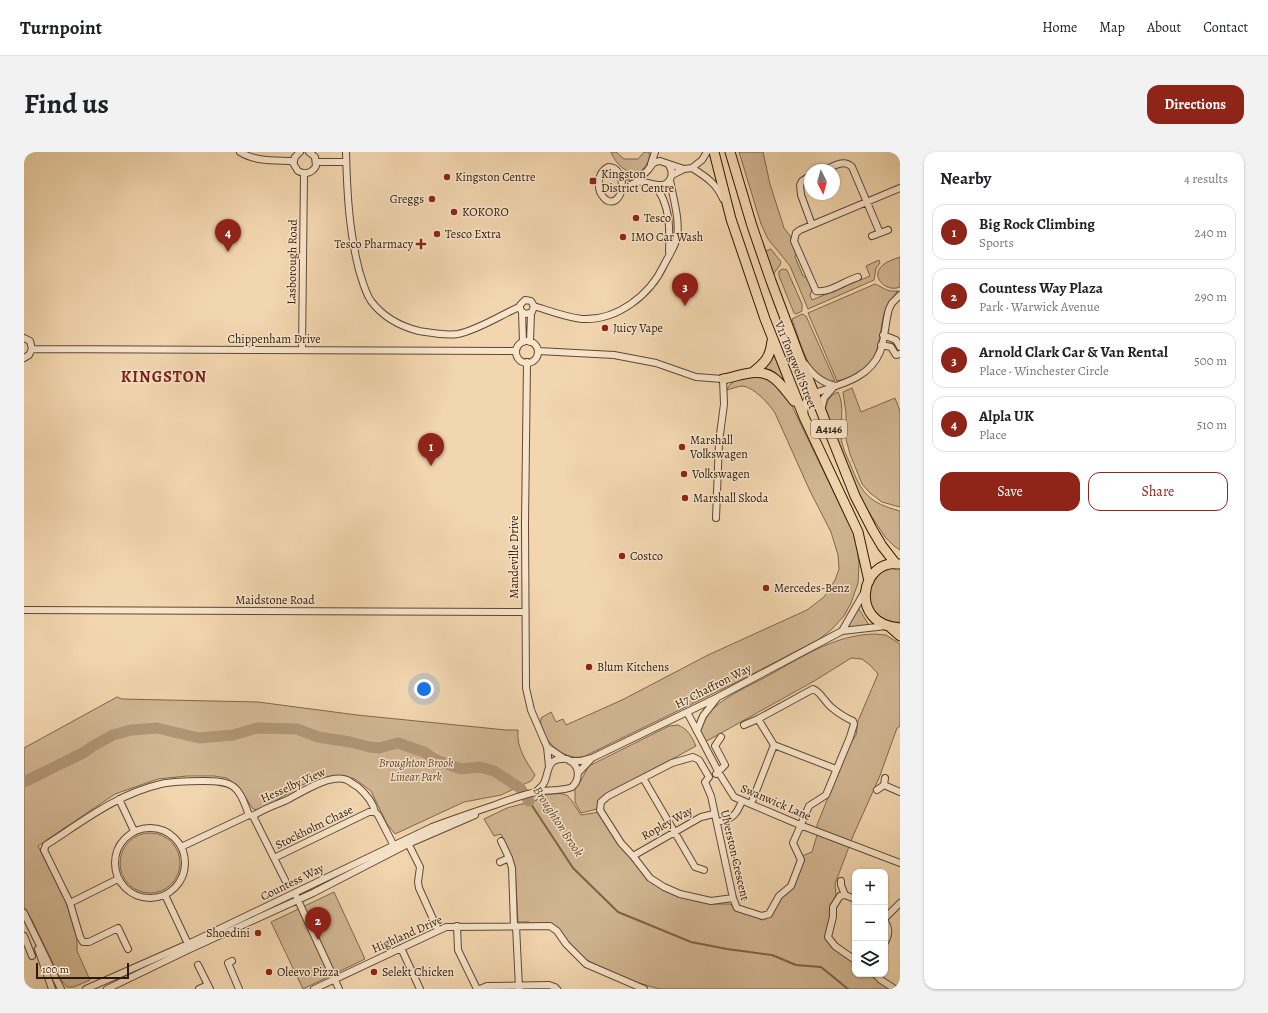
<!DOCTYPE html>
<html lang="en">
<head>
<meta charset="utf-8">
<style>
	body { margin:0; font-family:Alegreya,serif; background:#f2f2f2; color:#202124 }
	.controls { position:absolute; right:12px; bottom:12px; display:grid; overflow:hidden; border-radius:8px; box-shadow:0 1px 3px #0004 }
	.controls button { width:36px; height:36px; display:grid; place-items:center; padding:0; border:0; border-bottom:1px solid #e0e0e0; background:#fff; color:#202124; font:20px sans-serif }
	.compass { position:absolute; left:780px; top:12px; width:36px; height:36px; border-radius:50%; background:#fff; box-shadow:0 1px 3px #0004; rotate:174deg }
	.scale { position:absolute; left:12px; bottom:10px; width:93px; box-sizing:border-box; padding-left:4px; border:2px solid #2f1805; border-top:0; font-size:11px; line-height:14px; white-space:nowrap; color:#2f1805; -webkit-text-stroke:3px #f7e4cb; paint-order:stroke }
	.you { position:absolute; left:400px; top:537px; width:14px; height:14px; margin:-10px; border:3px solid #fff; border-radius:50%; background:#1a73e8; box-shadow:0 0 0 6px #1a73e833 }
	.badge { display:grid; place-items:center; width:26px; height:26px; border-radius:50%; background:#8f2418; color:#fff; font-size:13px; font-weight:700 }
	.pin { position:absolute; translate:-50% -33px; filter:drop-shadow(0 1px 2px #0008) }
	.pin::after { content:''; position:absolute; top:21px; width:14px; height:12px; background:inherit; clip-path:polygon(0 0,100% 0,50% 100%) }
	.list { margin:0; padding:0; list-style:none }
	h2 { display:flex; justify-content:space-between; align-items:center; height:52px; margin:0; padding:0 16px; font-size:17px }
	h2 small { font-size:13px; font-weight:400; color:#757577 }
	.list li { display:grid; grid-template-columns:26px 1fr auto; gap:12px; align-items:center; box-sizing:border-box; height:56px; margin:0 8px 8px; padding:0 8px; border:1px solid #e0e0e0; border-radius:12px }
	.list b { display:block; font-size:15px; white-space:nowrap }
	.list p { margin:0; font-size:13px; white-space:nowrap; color:#757577 }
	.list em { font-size:13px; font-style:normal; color:#757577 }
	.actions { display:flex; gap:8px; padding:12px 16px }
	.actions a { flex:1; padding:9px 0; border:1px solid #8f2418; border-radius:12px; text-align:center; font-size:14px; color:#8f2418 }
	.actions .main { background:#8f2418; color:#fff }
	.icon { flex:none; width:22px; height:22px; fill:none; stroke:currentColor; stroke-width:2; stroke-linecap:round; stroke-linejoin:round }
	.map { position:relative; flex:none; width:876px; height:837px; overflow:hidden; border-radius:12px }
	header { display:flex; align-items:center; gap:24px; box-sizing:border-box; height:56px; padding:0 20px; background:#fff; border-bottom:1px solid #e0e0e0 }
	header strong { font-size:19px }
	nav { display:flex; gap:22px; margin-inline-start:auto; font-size:14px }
	.intro { display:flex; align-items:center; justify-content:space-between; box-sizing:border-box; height:96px; padding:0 24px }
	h1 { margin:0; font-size:28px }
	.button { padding:10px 18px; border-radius:12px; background:#8f2418; color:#fff; font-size:14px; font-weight:700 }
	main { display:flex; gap:24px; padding:0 24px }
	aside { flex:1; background:#fff; border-radius:12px; box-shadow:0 1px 3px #0004 }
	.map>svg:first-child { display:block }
</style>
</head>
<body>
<header>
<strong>Turnpoint</strong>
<nav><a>Home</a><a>Map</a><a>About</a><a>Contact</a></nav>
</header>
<div class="intro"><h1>Find us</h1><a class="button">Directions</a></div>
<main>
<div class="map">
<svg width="876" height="837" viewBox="0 0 876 837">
	<rect width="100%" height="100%" fill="#f2d6af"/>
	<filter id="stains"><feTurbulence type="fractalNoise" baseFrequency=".005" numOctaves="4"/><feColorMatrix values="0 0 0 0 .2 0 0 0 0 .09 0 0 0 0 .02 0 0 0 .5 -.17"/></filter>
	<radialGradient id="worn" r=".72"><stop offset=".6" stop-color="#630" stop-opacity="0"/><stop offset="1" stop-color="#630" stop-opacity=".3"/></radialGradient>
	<path fill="#d1b692" stroke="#80674c" d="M587 0H592L600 7H614L620 0H625C627 8 621 15 616 20 602 23 592 12 587 0Z
		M715 0H739L746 32 760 76 767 85V90L772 102 771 105 779 124 783 126 788 138 786 143 788 148 846 124 842 114 855 108 856 111 852 116 850 128 784 157 766 114 744 87 737 72Z
		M747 97 757 110 756 113 748 124 739 100Z
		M876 105V135C862 141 845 124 859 113 863 109 871 107 876 105Z
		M759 117 763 118 778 152V159L772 162 770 161 755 124V119Z
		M851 132C861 136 861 140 874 139 868 146 862 153 860 162 857 172 857 183 854 193 850 214 833 225 813 229L784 161Z
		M778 162 782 164 811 229C808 229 804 229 801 227 782 220 775 185 768 167Z
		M749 202 750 203 761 231 739 218Z
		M726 225 744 226 765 248 829 380 833 395 835 412 834 431 827 451 820 464 807 478 794 488 713 530 561 604C557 605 552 606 549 605 533 602 514 583 517 566L527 560 532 570 539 567 542 573 598 548 684 503 783 458 800 445 811 428 815 417 814 403 807 380 786 339 751 261C745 252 731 236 719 234 714 234 707 237 703 238 706 228 717 227 726 225Z
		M828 236 837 260 871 246 876 259V355L858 350 846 341 838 332 826 302 822 287V261L819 240Z
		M814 240C821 254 816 269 817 285 818 294 822 303 826 311 837 341 845 351 876 359V398L870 394 861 385 837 348 801 259C803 249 805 244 814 240Z
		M876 416V470C858 473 838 452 846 434 848 432 850 429 852 427 855 422 858 418 864 417 867 416 872 416 876 416Z
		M835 457 845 473 820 476Z
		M850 482 862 483 876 492V574L873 576 855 626 829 684 811 732 812 743 807 752V764L801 785 809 795 831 811V822H845L866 837H635C608 829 577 820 555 802 547 795 541 785 535 777L505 774V770H494L491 716 477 682 470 684 460 667 483 656 513 648 514 644C523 643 536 639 544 644 549 649 553 658 557 663L576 660 624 727 656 745 686 752H706L713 758 739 768 746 765 758 743 770 734 780 708 778 704 788 700 793 683V673L825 593 832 583 834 569 854 522 846 513 838 507 827 506 792 528 681 590 676 580C679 571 683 562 690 556 704 543 723 535 740 526 775 507 809 483 850 482Z
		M93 545 98 547 234 550 333 563 482 578H494C492 595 502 609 511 623L507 629 477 643 440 650 371 682 363 672 347 639 331 627 321 624 298 626 284 630 249 650 233 658 229 657 214 634 203 626 190 624H163L134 627 91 642 14 694 42 750 53 786V799L66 828 50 835H43L37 828 8 768 0 755V596Z
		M654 573C664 577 668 585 672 594L581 644 575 649 573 657 557 661 551 650V637C557 630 560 622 565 614L645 574Z
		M96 711a30 30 0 1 1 60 0a30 30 0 1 1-60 0Z
		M310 740 341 807 279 837 247 770Z"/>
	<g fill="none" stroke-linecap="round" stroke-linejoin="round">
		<path stroke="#7c6348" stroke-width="2" d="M505 649 549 716 594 760 667 790 703 797 748 803 772 813 797 815 824 837
			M703 675 708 700 716 723V736L720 748"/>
		<path stroke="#b09575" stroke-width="11" d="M0 630 59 601 69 594 89 583 107 578 133 576 175 586 209 583 233 576 273 577 294 585 326 590 346 595 355 596 374 591 400 600 412 608 437 617 455 615 470 619 496 636 505 649"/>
		<defs>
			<path id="minor" d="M216 0C232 10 251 8 270 9
				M276 0 271 5 269 11 274 19C281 23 288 21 292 14L291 5 285 0
				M322 0C323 40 325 79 335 118 338 128 341 140 347 149 359 165 375 174 395 179 408 181 421 184 434 182 454 178 477 163 495 155
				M292 10H322
				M627 12 631 0
				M584 15C604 15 601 54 584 49 580 47 578 44 576 40 573 30 575 20 584 15Z
				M668 16C681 24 693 32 699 47
				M801 18C810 14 820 7 828 15L856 81
				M596 23C605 25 617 27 624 18 628 13 628 10 636 9L660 17
				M648 23 660 17 668 16 678 8 683 0
				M786 24 778 29 776 33 777 43 788 73
				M631 33C646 53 646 75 645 100
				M598 37C602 35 608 32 613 30 624 28 642 41 647 25 649 20 647 17 645 13
				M848 84 864 78
				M834 125C820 129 807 141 792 139L770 89 772 81 776 78 876 36
				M510 154C526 159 541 165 558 167 593 169 626 143 640 113 644 105 652 93 653 85 656 67 649 46 646 28
				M498 160 502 162 508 160 510 154 507 149 501 148 496 153V157L498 160 499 190
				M859 183 872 188 876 195
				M0 186 6 189 8 197 5 203 0 206
				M492 200a11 11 0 1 1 22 0a11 11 0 1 1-22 0Z
				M506 190 507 161
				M857 193 867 195 872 203 876 202
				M8 197 492 199
				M278 198 280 22
				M514 199 590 203 632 211 672 225 699 227 700 252 695 290 692 366
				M503 210 501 372 502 536 507 558 523 595 525 614
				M781 212C789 223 797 230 811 234
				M797 258 800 246 808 237
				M780 263C781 256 780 248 786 243 811 233 844 229 856 200 861 188 861 171 865 157L868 151 876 143
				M0 458 501 460
				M818 479 841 439
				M663 560 695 621 710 645 776 673 876 711
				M673 579 679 564 693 546
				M750 593 812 617
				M523 595 539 606
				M546 609H557L568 606 694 545 818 479 862 474
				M554 621 568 606
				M692 622 701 613 691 594 697 585
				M619 626 671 715 680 718
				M861 626 860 633 876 640
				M853 638 860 633
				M95 647 110 679
				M727 652 750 593 734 567
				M225 663 229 664 250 706 345 660H351L354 663 370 694
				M229 664C239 657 252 653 263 648 278 640 307 621 323 628 327 630 330 633 334 635 342 642 349 650 351 660
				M693 670C708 667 712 664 718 649
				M91 711a35 35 0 1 1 70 0a35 35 0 1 1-70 0Z
				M383 689 396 715 394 730 395 736 414 778
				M477 689 485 706 488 716 490 774
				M157 695 225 663
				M609 704 677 665 690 662
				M250 706 261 728
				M476 710 485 706
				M817 729V733L821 743
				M141 743 165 794
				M272 744 315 837
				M709 746 687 749 656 742 640 735 626 726 609 704 597 691 576 658 577 650 584 644 648 611 669 605 675 608 685 625 681 630 687 644 709 746 713 756 738 764 745 762 755 744 767 734 777 708 769 691 785 654 802 643 826 585 830 572 829 569C820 565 814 561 807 555 800 549 797 540 789 537L734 567 720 573
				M831 747 821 743 816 744 809 755V765L804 785 811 794 831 808
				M46 751 94 727
				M0 761 37 837
				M861 766 876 751
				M861 770C866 777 865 783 861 790
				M433 774 434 798 453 837
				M492 774 495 836
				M0 784 8 804
				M377 796 396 837
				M14 797 28 837
				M104 797 94 776 65 790H59L56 785 46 751 20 698 22 693C58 670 93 642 137 632 150 629 165 629 179 629 189 629 204 629 211 636 219 643 221 654 225 663
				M208 809 204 811 215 837
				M174 813 186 837
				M851 822 857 828 871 837
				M62 837 164 792 408 675C429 667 450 660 471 653 484 648 498 643 512 640 521 638 541 639 548 635 555 629 556 617 549 611 546 608 542 606 538 607 522 607 525 622 520 631 518 635 514 637 512 640
				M83 837 166 797 289 741 384 692 451 663
				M175 837 184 833
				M290 837 422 775 526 774 533 779 542 792 562 812 620 837
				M456 837 463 834 525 833 531 835 533 837"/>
			<path id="highway" d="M690 0 707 67 741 167 780 265 834 380 845 429
				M706 0 728 74 747 129 774 201 831 344 848 377 858 394 872 412
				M729 220C742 210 746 205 748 189
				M699 227C716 224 736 214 751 227 758 233 764 241 770 249
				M876 412C836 406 824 473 876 476
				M867 476 876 484"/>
		</defs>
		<use href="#minor" stroke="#604830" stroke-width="8"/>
		<use href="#highway" stroke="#2f1805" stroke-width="11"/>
		<use href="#minor" stroke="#f7e4cb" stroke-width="6"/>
		<use href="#highway" stroke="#f2d6af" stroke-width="9"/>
	</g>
	<g fill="#8f2418" stroke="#f7e4cb" stroke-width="1.5">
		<circle cx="423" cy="25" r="4"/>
		<rect x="565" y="25" width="8" height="8" rx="2"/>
		<circle cx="408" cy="47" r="4"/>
		<circle cx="430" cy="60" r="4"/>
		<circle cx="612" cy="66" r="4"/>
		<circle cx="413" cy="82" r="4"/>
		<circle cx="599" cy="85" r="4"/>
		<path d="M395 86h4v4h4v4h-4v4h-4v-4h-4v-4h4z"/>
		<circle cx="581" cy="176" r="4"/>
		<circle cx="658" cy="295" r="4"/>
		<circle cx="660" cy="322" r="4"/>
		<circle cx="661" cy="346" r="4"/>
		<circle cx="598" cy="404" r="4"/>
		<circle cx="742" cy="436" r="4"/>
		<circle cx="565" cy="515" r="4"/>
		<circle cx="234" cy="781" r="4"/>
		<circle cx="245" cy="820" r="4"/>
		<circle cx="350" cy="820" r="4"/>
	</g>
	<g text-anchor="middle" stroke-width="3" stroke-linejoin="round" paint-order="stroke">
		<rect fill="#f7e4cb" stroke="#6b5540" stroke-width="1" x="787" y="268" width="36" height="18" rx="3"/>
		<g font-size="11" font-weight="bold" fill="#2f1805">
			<text x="805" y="281">A4146</text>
		</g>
		<g font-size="12" fill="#2f1805" stroke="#f7e4cb" text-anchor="start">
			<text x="577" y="26">Kingston<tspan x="577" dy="14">District Centre</tspan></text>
			<text x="431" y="29">Kingston Centre</text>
			<text x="400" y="51" text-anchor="end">Greggs</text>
			<text x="438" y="64">KOKORO</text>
			<text x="620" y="70">Tesco</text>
			<text x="421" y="86">Tesco Extra</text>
			<text x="607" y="89">IMO Car Wash</text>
			<text x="389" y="96" text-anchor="end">Tesco Pharmacy</text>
			<text x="589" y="180">Juicy Vape</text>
			<text x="666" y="292">Marshall<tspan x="666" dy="14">Volkswagen</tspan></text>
			<text x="668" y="326">Volkswagen</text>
			<text x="669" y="350">Marshall Skoda</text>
			<text x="606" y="408">Costco</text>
			<text x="750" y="440">Mercedes-Benz</text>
			<text x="573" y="519">Blum Kitchens</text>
			<text x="226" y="785" text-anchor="end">Shoedini</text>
			<text x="253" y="824">Oleevo Pizza</text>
			<text x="358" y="824">Selekt Chicken</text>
		</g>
		<g font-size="12" fill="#2f1805" stroke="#f7e4cb">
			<text transform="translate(268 110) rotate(-89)" y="4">Lasborough Road</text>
			<text x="250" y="191">Chippenham Drive</text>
			<text transform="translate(772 213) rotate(68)" y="4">V11 Tongwell Street</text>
			<text transform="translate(490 405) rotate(-90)" y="4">Mandeville Drive</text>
			<text x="251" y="452">Maidstone Road</text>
			<text transform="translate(689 534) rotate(-27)" y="4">H7 Chaffron Way</text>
			<text transform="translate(269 633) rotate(-24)" y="4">Hesselby View</text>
			<text transform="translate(752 650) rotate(23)" y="4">Swanwick Lane</text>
			<text transform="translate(643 671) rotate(-29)" y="4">Ropley Way</text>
			<text transform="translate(290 675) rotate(-26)" y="4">Stockholm Chase</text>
			<text transform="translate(711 703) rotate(77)" y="4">Ulverston Crescent</text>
			<text transform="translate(268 730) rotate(-26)" y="4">Countess Way</text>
			<text transform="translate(383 782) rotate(-24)" y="4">Highland Drive</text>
		</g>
		<g font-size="12" font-style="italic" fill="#60472f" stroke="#f7e4cb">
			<text x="392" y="615">Broughton Brook<tspan x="392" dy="14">Linear Park</tspan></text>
		</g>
		<g font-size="13" font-style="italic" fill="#634a32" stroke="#f7e4cb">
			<text transform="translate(535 669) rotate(57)" y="5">Broughton Brook</text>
		</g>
		<g font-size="16" font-weight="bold" letter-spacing="1" fill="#7a1f14" stroke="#f7e4cb">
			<text x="140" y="230">KINGSTON</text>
		</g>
	</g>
	<rect width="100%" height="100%" filter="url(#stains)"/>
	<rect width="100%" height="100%" fill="url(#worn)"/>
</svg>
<div class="controls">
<button>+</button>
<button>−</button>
<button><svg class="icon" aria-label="layers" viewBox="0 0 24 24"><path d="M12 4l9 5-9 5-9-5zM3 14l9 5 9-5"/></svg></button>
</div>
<svg class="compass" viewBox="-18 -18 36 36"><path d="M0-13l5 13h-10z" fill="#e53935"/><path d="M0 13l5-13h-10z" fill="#757577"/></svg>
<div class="scale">100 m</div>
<div class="you"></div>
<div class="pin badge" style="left:407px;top:314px">1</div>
<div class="pin badge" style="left:294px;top:788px">2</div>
<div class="pin badge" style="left:661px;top:154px">3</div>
<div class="pin badge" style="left:204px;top:100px">4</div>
</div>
<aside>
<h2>Nearby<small>4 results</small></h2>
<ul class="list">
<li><span class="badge">1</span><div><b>Big Rock Climbing</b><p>Sports</p></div><em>240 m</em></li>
<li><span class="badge">2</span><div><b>Countess Way Plaza</b><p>Park · Warwick Avenue</p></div><em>290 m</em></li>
<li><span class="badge">3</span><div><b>Arnold Clark Car &amp; Van Rental</b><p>Place · Winchester Circle</p></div><em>500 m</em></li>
<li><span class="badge">4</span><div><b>Alpla UK</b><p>Place</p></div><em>510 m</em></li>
</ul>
<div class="actions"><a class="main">Save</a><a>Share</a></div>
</aside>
</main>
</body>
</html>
